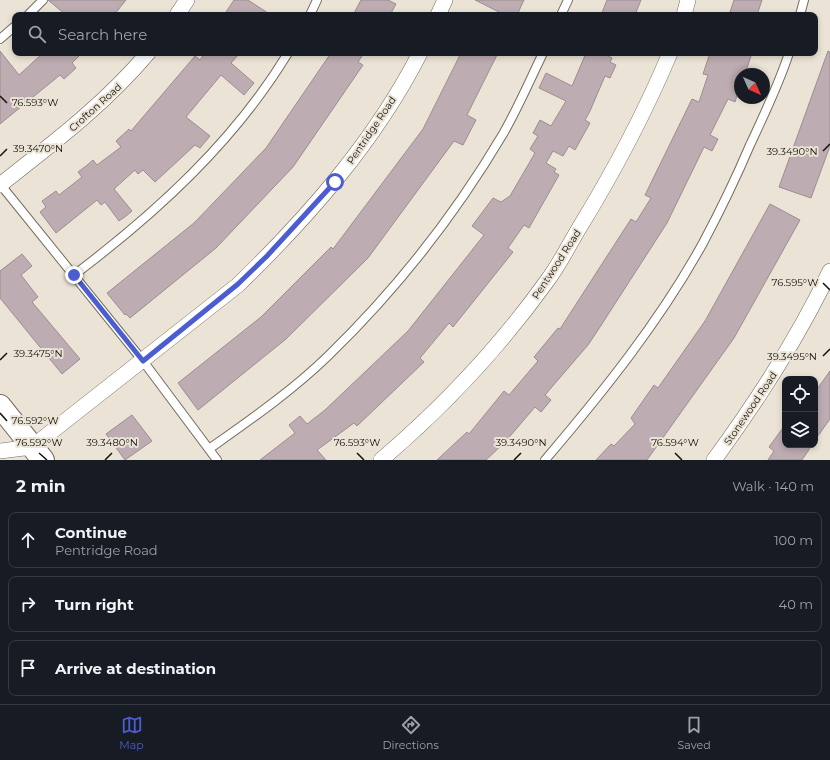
<!DOCTYPE html>
<html lang="en">
<head>
<meta charset="utf-8">
<style>
	body { margin:0; font-family:Montserrat,sans-serif; background:#242831; color:#f1f3f6 }
	.controls { position:absolute; right:12px; bottom:12px; display:grid; overflow:hidden; border-radius:8px; box-shadow:0 2px 6px #0003 }
	.controls button { width:36px; height:36px; display:grid; place-items:center; padding:0; border:0; border-bottom:1px solid #363941; background:#171b24; color:#f1f3f6; font:20px sans-serif }
	.compass { position:absolute; left:734px; top:68px; width:36px; height:36px; border-radius:50%; background:#171b24; box-shadow:0 2px 6px #0003; rotate:135deg }
	.stop { position:absolute; width:12px; height:12px; margin:-9px; border:3px solid #4c5dd2; border-radius:50%; background:#fff }
	.stop.end { background:#4c5dd2; border-color:#fff; box-shadow:0 1px 4px #0008 }
	.list { margin:0; padding:0; list-style:none }
	h2 { display:flex; justify-content:space-between; align-items:center; height:52px; margin:0; padding:0 16px; font-size:17px }
	h2 small { font-size:13px; font-weight:400; color:#9ea1a6 }
	.list li { display:grid; grid-template-columns:26px 1fr auto; gap:12px; align-items:center; box-sizing:border-box; height:56px; margin:0 8px 8px; padding:0 8px; border:1px solid #363941; border-radius:8px }
	.list b { display:block; font-size:15px; white-space:nowrap }
	.list p { margin:0; font-size:13px; white-space:nowrap; color:#9ea1a6 }
	.list em { font-size:13px; font-style:normal; color:#9ea1a6 }
	.icon { flex:none; width:22px; height:22px; fill:none; stroke:currentColor; stroke-width:2; stroke-linecap:round; stroke-linejoin:round }
	.map { position:relative; flex:none; width:830px; height:460px; overflow:hidden }
	.search { position:absolute; background:#171b24; box-shadow:0 2px 6px #0003; left:12px; right:12px; top:12px; height:44px; display:flex; align-items:center; gap:10px; box-sizing:border-box; padding:0 14px; border-radius:8px; color:#9ea1a6; font-size:15px }
	.sheet { height:244px; background:#171b24 }
	nav { display:flex; justify-content:space-around; align-items:center; box-sizing:border-box; height:56px; border-top:1px solid #363941; background:#171b24; font-size:11px; color:#9ea1a6 }
	nav a { display:grid; justify-items:center; gap:2px }
	nav .on { color:#4c5dd2 }
	.map>svg:first-child { display:block }
</style>
</head>
<body>
<div class="map">
<svg width="830" height="460" viewBox="0 0 830 460">
	<rect width="100%" height="100%" fill="#ebe4d6"/>
	<path fill="#bdacb1" stroke="#9d8d91" d="M48 0H126L114 15H66Z
		M234 0H248L271 15H224Z
		M361 0H388L396 4 390 15H353Z
		M475 0H524L517 15H505Z
		M607 0H641L635 15H601Z
		M734 0H762L757 15H729Z
		M0 51 19 75 43 53H82L72 63 76 68 64 79 60 75 0 124Z
		M828 51 830 52V146L811 198 779 187Z
		M205 53H240L231 63 254 83 244 95 221 75 186 117 210 136 200 148 195 145 155 182 143 170 138 174 135 170 114 189 132 211 126 216 119 221 105 202 101 205 97 200 56 233 40 212 46 207 42 201 56 191 59 195 82 177 78 172 86 166 93 160 97 165 121 147 116 141 129 129 131 131 195 56 200 60Z
		M331 53H364L358 62 363 65 293 167 216 248 130 318 126 314 125 315 107 293 194 223 266 148Z
		M461 53H498L467 115 476 120 463 145 454 141 368 258 286 339 198 410 178 383 261 317 331 247 333 249 423 129Z
		M586 53H602L612 58 610 62 616 65 610 78 605 76 590 111 585 120 590 123 575 150 569 146 563 156 553 151 546 163 556 169 554 172 559 175 529 228 524 225 508 248 513 252 453 327 449 323 420 358 424 362 357 426 354 423 317 450 326 460H260L295 433 289 425 300 416 307 424 325 410 408 331 484 235 472 226 493 198 501 202 510 196 535 153 530 149 538 136 533 133 540 120 551 126 566 101 539 88 546 73 572 86Z
		M710 53H752L745 74H740V87L735 102 728 99 710 135 718 139 712 151 704 147 667 223 600 327 588 345 545 395 551 400 541 412 535 407 505 442 486 460H437L467 432 469 434 504 391 509 395 538 361 534 357 558 328 560 329 631 219 636 222 651 198 645 195 692 99 699 102 708 75 703 74Z
		M770 204 800 220 734 338 647 460H596L611 444 614 446 635 424 631 418 654 385 658 388 705 321Z
		M22 254 32 266 21 275 38 297 32 302 80 359 62 374 0 298V271Z
		M830 371V419L815 440V392Z
		M132 415 152 441 125 460 106 434Z
		M785 425V445H812L802 460H768L774 451 769 447Z"/>
	<g fill="none" stroke-linecap="round" stroke-linejoin="round">
		<defs>
			<path id="lane" d="M28 15 43 0
				M310 15 317 0
				M561 15 568 0
				M800 15 804 0
				M0 39 15 26
				M0 184 143 361 217 460
				M74 275C156 213 234 142 288 53
				M209 449C250 420 292 391 328 356 396 290 455 215 503 134 518 108 530 80 543 53
				M545 460C603 392 660 321 703 243 720 211 736 178 750 145 764 115 779 84 789 53"/>
			<path id="street" d="M177 15 187 0
				M438 15 445 0
				M684 15 688 0
				M0 185C52 144 105 104 148 53
				M0 451 32 447 238 285C309 216 375 141 420 53
				M381 460C443 407 499 348 547 281 559 265 568 247 578 230 613 173 644 115 670 53
				M714 460C758 400 798 338 830 271"/>
			<path id="primary" d="M0 406 43 460"/>
		</defs>
		<use href="#lane" stroke="#736c60" stroke-width="10"/>
		<use href="#street" stroke="#736c60" stroke-width="16"/>
		<use href="#primary" stroke="#736c60" stroke-width="24"/>
		<use href="#lane" stroke="#fff" stroke-width="8"/>
		<use href="#street" stroke="#fff" stroke-width="15"/>
		<use href="#primary" stroke="#fff" stroke-width="22"/>
	</g>
	<g fill="none" stroke-linecap="round" stroke-linejoin="round">
		<path stroke="#4c5dd2" stroke-width="5" d="M74 275 143 361 238 284 267 256 335 182"/>
	</g>
	<path fill="none" stroke="#14110d" stroke-width="1.5" d="M0 96 7 103M823 151 830 144M0 156 7 149M823 283 830 290M823 356 830 349M0 360 7 353M0 413 7 421M39 453 47 460M357 453 364 460M675 453 682 460M105 460 112 453M514 460 521 453"/>
	<g text-anchor="middle" stroke-width="4" stroke-linejoin="round" paint-order="stroke">
		<g font-size="10" fill="#14110d" stroke="#ebe4d6">
			<text transform="translate(95 107) rotate(-42)" y="4">Crofton Road</text>
			<text transform="translate(371 130) rotate(-56)" y="4">Pentridge Road</text>
			<text transform="translate(556 264) rotate(-57)" y="4">Pentwood Road</text>
			<text transform="translate(750 408) rotate(-56)" y="4">Stonewood Road</text>
		</g>
	</g>
	<g font-size="10" text-anchor="middle" fill="#14110d" stroke="#ebe4d6" stroke-width="4" stroke-linejoin="round" paint-order="stroke">
		<text x="35" y="106">76.593°W</text>
		<text x="38" y="152">39.3470°N</text>
		<text x="792" y="155">39.3490°N</text>
		<text x="795" y="286">76.595°W</text>
		<text x="38" y="357">39.3475°N</text>
		<text x="792" y="360">39.3495°N</text>
		<text x="35" y="424">76.592°W</text>
		<text x="39" y="446">76.592°W</text>
		<text x="112" y="446">39.3480°N</text>
		<text x="357" y="446">76.593°W</text>
		<text x="521" y="446">39.3490°N</text>
		<text x="675" y="446">76.594°W</text>
	</g>
</svg>
<div class="controls">
<button><svg class="icon" aria-label="locate" viewBox="0 0 24 24"><circle cx="12" cy="12" r="6"/><path d="M12 2v4M12 18v4M2 12h4M18 12h4"/></svg></button>
<button><svg class="icon" aria-label="layers" viewBox="0 0 24 24"><path d="M12 4l9 5-9 5-9-5zM3 14l9 5 9-5"/></svg></button>
</div>
<svg class="compass" viewBox="-18 -18 36 36"><path d="M0-13l5 13h-10z" fill="#e53935"/><path d="M0 13l5-13h-10z" fill="#9ea1a6"/></svg>
<div class="stop" style="left:335px;top:182px"></div>
<div class="stop end" style="left:74px;top:275px"></div>
<div class="search"><svg class="icon" aria-label="search" viewBox="0 0 24 24"><circle cx="10" cy="10" r="6"/><path d="M15 15l6 6"/></svg>Search here</div>
</div>
<section class="sheet">
<h2>2 min<small>Walk · 140 m</small></h2>
<ul class="list">
<li><svg class="icon" aria-label="ahead" viewBox="0 0 24 24"><path d="M12 20V5M6 11l6-6 6 6"/></svg><div><b>Continue</b><p>Pentridge Road</p></div><em>100 m</em></li>
<li><svg class="icon" aria-label="right" viewBox="0 0 24 24"><path d="M7 20v-9h11M14 6l5 5-5 5"/></svg><div><b>Turn right</b></div><em>40 m</em></li>
<li><svg class="icon" aria-label="arrive" viewBox="0 0 24 24"><path d="M6 21V4h12l-3 4 3 4H6"/></svg><div><b>Arrive at destination</b></div></li>
</ul>
</section>
<nav>
<a class="on"><svg class="icon" aria-label="map" viewBox="0 0 24 24"><path d="M3 6l6-2 6 2 6-2v14l-6 2-6-2-6 2zM9 4v14M15 6v14"/></svg>Map</a>
<a><svg class="icon" aria-label="directions" viewBox="0 0 24 24"><path d="M12 3l9 9-9 9-9-9zM9 14v-3h6M13 9l2 2-2 2"/></svg>Directions</a>
<a><svg class="icon" aria-label="saved" viewBox="0 0 24 24"><path d="M7 4h10v16l-5-4-5 4z"/></svg>Saved</a>
</nav>
</body>
</html>
